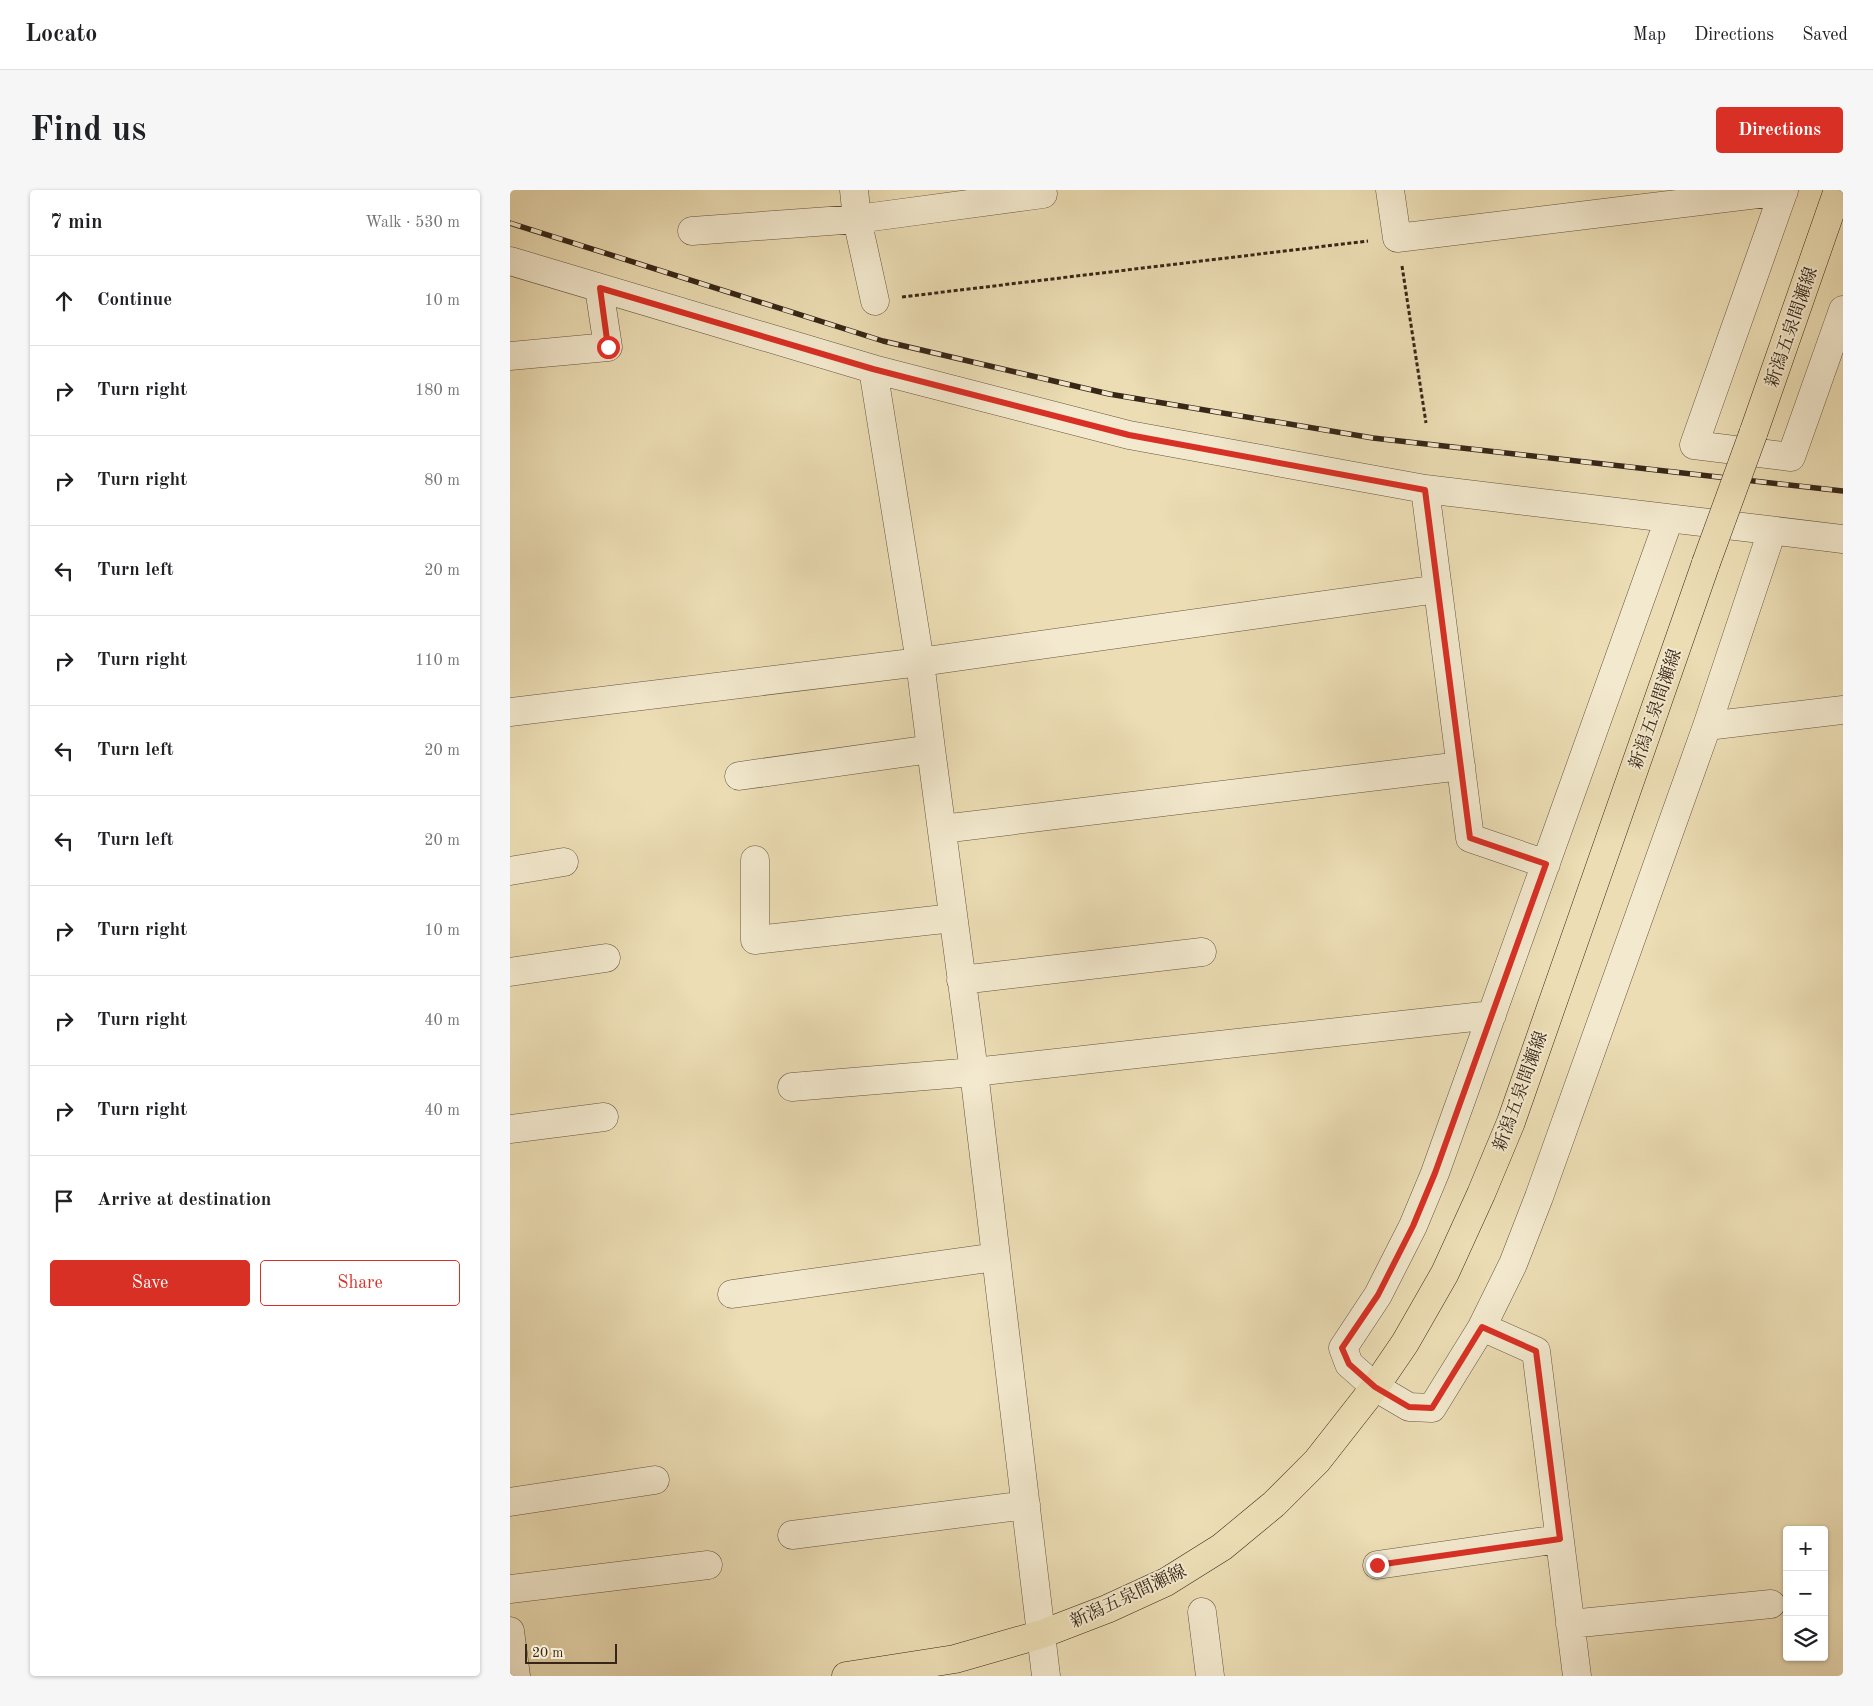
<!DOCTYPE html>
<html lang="en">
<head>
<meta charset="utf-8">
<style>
	body { margin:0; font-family:"Old Standard TT","Noto Serif JP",serif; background:#f6f6f6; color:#202124 }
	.controls { position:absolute; right:15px; bottom:15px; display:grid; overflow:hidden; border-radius:5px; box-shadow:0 1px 4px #0004 }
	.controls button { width:45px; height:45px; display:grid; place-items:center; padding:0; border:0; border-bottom:1px solid #e0e0e0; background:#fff; color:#202124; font:25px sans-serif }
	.scale { position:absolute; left:15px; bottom:12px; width:92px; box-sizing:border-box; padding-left:5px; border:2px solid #372618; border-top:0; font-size:14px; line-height:18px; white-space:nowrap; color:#372618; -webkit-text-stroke:4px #f3e9ce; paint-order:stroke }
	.stop { position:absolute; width:15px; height:15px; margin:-11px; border:4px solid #d93025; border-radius:50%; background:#fff }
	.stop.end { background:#d93025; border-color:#fff; box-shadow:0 1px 5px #0008 }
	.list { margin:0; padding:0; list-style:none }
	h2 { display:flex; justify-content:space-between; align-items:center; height:65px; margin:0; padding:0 20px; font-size:21px }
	h2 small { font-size:16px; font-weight:400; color:#757577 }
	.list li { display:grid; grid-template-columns:32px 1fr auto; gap:15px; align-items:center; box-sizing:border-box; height:90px; padding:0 20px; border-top:1px solid #e0e0e0 }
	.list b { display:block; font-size:19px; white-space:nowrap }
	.list em { font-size:16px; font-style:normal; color:#757577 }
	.actions { display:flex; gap:10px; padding:15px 20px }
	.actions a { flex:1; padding:11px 0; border:1px solid #d93025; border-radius:5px; text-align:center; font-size:18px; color:#d93025 }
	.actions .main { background:#d93025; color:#fff }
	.icon { flex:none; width:28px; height:28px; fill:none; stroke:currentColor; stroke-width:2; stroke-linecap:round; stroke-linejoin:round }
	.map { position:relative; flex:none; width:1333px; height:1486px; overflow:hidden; border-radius:5px }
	header { display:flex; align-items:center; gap:30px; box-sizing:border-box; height:70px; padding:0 25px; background:#fff; border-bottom:1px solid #e0e0e0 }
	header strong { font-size:24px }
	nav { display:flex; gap:28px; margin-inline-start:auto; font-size:18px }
	.intro { display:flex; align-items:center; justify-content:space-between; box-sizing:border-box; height:120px; padding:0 30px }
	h1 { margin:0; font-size:35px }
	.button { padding:12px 22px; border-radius:5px; background:#d93025; color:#fff; font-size:18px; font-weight:700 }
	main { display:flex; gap:30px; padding:0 30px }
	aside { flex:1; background:#fff; border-radius:5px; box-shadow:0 1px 4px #0004 }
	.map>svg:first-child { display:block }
</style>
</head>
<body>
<header>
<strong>Locato</strong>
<nav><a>Map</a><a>Directions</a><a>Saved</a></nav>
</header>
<div class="intro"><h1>Find us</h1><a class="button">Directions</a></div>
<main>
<aside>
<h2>7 min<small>Walk · 530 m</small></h2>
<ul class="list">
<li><svg class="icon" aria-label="ahead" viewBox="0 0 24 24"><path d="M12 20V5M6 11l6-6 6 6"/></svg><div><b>Continue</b></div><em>10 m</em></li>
<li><svg class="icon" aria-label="right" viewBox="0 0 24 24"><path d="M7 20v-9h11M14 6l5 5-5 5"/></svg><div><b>Turn right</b></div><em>180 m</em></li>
<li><svg class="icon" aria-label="right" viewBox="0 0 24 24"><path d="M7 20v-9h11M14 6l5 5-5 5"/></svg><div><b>Turn right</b></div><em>80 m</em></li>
<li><svg class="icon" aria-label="left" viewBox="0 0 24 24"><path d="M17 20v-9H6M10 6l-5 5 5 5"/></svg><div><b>Turn left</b></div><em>20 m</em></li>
<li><svg class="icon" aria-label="right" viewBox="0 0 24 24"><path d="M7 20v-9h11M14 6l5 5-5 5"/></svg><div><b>Turn right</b></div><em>110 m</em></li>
<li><svg class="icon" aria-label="left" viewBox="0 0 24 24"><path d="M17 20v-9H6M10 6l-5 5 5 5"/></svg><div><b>Turn left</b></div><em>20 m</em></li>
<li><svg class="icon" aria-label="left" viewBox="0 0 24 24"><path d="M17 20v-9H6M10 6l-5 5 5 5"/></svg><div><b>Turn left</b></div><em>20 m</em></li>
<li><svg class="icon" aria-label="right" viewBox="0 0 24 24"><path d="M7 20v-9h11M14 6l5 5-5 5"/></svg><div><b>Turn right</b></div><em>10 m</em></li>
<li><svg class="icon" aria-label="right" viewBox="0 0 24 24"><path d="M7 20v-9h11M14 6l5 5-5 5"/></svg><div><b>Turn right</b></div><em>40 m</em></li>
<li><svg class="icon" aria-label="right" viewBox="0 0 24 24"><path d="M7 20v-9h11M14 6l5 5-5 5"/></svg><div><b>Turn right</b></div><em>40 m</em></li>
<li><svg class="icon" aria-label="arrive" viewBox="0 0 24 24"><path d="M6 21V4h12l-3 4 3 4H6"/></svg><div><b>Arrive at destination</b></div></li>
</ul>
<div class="actions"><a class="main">Save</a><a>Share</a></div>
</aside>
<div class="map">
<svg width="1333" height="1486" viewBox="0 0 1333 1486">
	<rect width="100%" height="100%" fill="#ecddb4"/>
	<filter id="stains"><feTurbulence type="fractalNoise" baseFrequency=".004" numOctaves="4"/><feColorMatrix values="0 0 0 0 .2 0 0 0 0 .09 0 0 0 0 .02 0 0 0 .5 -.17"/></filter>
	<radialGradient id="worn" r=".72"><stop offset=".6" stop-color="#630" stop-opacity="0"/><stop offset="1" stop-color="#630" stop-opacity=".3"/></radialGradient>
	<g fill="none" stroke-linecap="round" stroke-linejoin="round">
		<defs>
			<path id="minor" d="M344 0 347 29 365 111
				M880 0 887 48 1274 1
				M1274 0 1184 255 1281 267 1333 120
				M182 41 347 29 533 4
				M0 71 363 179 619 245 915 299 1333 349
				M0 166 98 157 89 98
				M363 179 410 472 421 559 464 882 536 1486
				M915 299 960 648 1036 674
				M1159 329 925 983 903 1036 868 1105 833 1158 839 1174 865 1197 899 1217 922 1218 972 1137 1003 1074 1029 1007 1197 536 1262 341
				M0 522 410 472 928 399
				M1197 536 1333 520
				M229 586 421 559
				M432 639 951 576
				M245 670V750L443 728
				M0 681 54 672
				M0 782 96 768
				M451 790 692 762
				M282 897 464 882 982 825
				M0 939 94 927
				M222 1104 486 1067
				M972 1137 1026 1161 1067 1486
				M0 1312 145 1290
				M282 1345 516 1315
				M867 1375 1049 1349
				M0 1399 198 1375
				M692 1422 700 1486
				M1060 1434 1261 1414
				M0 1441 6 1486"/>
			<path id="primary" d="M1243 244 1328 0
				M336 1486 445 1469 532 1444 597 1419 656 1392 712 1357 764 1314 807 1271 865 1197 895 1153 935 1083 971 1004 1001 932 1196 373"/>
		</defs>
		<use href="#minor" stroke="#64543f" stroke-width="29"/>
		<use href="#primary" stroke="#372618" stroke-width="29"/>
		<path stroke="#372618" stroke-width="3" stroke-dasharray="4 2.5" stroke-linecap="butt" d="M892 76 916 233
			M392 107 858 51"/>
		<use href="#minor" stroke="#f3e9ce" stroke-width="28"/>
		<use href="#primary" stroke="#ecddb4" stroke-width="28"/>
		<defs>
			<path id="rail" d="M0 33 373 151 599 204 863 248 1333 301"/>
		</defs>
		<use href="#rail" stroke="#372618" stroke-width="5.5"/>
		<use href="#rail" stroke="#f3e9ce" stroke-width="4" stroke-dasharray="11" stroke-linecap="butt"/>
		<defs>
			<path id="primary-bridge" d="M1196 373 1243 244"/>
		</defs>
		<use href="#primary-bridge" stroke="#372618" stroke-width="29" stroke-linecap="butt"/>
		<use href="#primary-bridge" stroke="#ecddb4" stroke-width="28"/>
	</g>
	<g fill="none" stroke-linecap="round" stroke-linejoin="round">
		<path stroke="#d93025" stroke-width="6" d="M98 157 90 98 363 179 619 245 915 300 960 648 1036 674 925 983 903 1036 868 1105 832 1158 839 1174 865 1197 899 1217 922 1218 972 1137 1026 1161 1050 1349 867 1375"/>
	</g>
	<g text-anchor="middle" stroke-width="4" stroke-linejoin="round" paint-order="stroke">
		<g font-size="18" fill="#372618" stroke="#f3e9ce">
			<text transform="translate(1281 137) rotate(-71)" y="6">新潟五泉間瀬線</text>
			<text transform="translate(1145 519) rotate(-71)" y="6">新潟五泉間瀬線</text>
			<text transform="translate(1010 901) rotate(-70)" y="6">新潟五泉間瀬線</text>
			<text transform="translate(618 1406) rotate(-25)" y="6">新潟五泉間瀬線</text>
		</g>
	</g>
	<rect width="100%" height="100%" filter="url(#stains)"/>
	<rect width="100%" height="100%" fill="url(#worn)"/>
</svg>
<div class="controls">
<button>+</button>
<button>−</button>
<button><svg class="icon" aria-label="layers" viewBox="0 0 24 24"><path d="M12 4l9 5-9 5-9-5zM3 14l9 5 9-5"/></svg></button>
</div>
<div class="scale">20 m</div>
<div class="stop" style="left:98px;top:157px"></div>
<div class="stop end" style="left:867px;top:1375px"></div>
</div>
</main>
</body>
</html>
